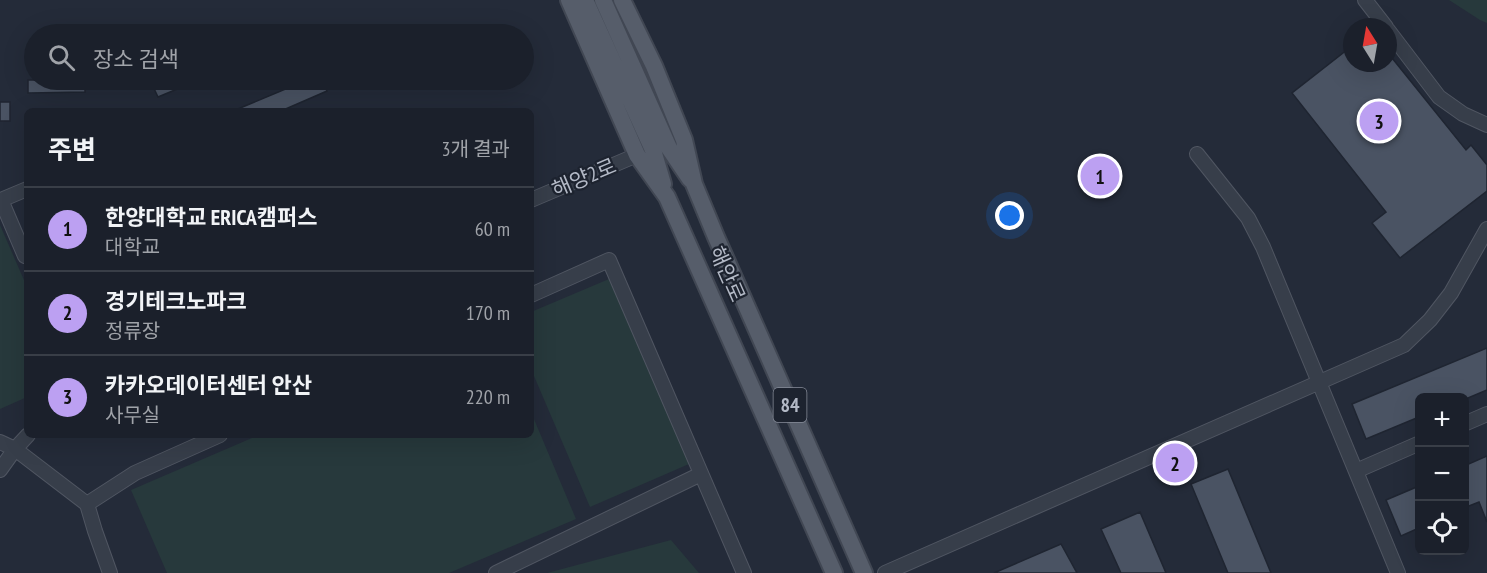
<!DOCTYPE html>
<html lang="ko">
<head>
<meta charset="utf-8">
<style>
	body { margin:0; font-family:"PT Sans Narrow","Noto Sans KR",sans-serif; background:#242833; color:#f1f3f6 }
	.controls { position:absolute; right:18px; bottom:18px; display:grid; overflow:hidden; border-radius:9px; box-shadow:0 6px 24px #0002 }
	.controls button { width:54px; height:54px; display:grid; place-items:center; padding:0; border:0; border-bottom:2px solid #393e47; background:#1b202b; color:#f1f3f6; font:30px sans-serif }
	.compass { position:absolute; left:1343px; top:18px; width:54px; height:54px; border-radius:50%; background:#1b202b; box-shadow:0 6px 24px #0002; rotate:349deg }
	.you { position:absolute; left:1010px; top:216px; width:21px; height:21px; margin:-15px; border:4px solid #fff; border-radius:50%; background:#1a73e8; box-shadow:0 0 0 9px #1a73e833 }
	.badge { display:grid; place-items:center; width:39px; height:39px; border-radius:50%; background:#bca0f2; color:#111; font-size:20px; font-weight:700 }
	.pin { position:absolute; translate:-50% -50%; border:3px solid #fff; box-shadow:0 2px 6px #0006 }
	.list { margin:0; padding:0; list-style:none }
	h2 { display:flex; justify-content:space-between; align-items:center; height:78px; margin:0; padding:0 24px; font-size:26px }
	h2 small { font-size:20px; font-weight:400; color:#a0a3a9 }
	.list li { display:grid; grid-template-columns:39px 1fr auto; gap:18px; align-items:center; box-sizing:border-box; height:84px; padding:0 24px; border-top:2px solid #393e47 }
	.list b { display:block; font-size:22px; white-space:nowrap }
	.list p { margin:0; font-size:20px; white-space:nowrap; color:#a0a3a9 }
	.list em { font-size:20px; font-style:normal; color:#a0a3a9 }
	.icon { flex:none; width:33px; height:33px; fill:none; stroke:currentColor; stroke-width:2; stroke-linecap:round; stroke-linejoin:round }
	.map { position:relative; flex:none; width:1487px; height:573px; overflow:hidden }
	.search { position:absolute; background:#1b202b; box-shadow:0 6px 24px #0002; left:24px; top:24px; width:510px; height:66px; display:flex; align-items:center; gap:15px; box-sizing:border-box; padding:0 21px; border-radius:33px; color:#a0a3a9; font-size:22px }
	.panel { position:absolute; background:#1b202b; box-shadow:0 6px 24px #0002; left:24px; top:108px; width:510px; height:330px; border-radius:9px }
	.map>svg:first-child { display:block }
</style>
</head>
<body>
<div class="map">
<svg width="1487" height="573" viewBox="0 0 1487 573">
	<rect width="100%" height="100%" fill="#242b39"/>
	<path fill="#27393c" d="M1449 0H1487V23L1480 20Z
		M0 225 27 287V397L0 409Z
		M609 279 689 464 590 507 531 369V312Z
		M531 412 576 519 449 573H167L131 490 259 435H531Z
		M671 540 699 573H547Z"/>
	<path fill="#4a5363" stroke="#1f2531" stroke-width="1.5" d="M1352 46V63H1388V53L1466 150 1471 145 1487 165V191L1400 258 1372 223 1386 212 1292 93Z
		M28 80H85V92L28 93Z
		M150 80H199L158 97Z
		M307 80H322L327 91 281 111H233Z
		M0 102H10V121H0Z
		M1487 348V390L1468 398H1419V417L1366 439 1352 404Z
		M1487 456V522L1479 502 1464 508V466Z
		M1228 469 1271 573H1228L1191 484Z
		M1419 486V528L1401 536 1386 500Z
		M1140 512 1166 573H1121L1101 529Z
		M1061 544 1077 573H994Z"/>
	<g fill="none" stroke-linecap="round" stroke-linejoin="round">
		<defs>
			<path id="minor" d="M1365 0 1386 27
				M1388 30 1439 97 1463 114 1487 125
				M1197 154 1248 218 1263 247 1398 573
				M531 200 637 155
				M25 256 1 200 27 189
				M531 295 609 260 744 573
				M1464 424 1487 414
				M0 442 15 449 87 504 95 531 110 573
				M0 470 15 449 28 435
				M1356 471 1420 443
				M87 504 135 473 220 435
				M496 573 701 474
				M885 573 1404 345 1430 320 1451 293 1487 229"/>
			<path id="major" d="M569 0 637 155 667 197 834 573
				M585 0 653 150 663 184
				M603 0 669 148 690 179
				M622 0 654 66 684 140 694 184 716 237 864 573"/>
		</defs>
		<use href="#minor" stroke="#505662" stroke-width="16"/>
		<use href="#major" stroke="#414753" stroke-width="20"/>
		<use href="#minor" stroke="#373e4a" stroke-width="14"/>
		<use href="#major" stroke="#565d6a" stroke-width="16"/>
	</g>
	<g text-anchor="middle" stroke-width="4.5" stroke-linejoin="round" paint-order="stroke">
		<rect fill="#1d232f" stroke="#868c99" stroke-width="1.5" x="773.5" y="388" width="33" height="34" rx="4.5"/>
		<g font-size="20" font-weight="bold" fill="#b3b9c6">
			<text x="790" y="412">84</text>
		</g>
		<g font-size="21" fill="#b3b9c6" stroke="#1d232f">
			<text transform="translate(584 178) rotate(-23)" y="7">해양2로</text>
			<text transform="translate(727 274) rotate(66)" y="7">해안로</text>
		</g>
	</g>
</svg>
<div class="controls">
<button>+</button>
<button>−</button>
<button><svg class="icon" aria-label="locate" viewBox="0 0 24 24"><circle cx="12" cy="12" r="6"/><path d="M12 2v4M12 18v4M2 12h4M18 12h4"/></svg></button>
</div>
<svg class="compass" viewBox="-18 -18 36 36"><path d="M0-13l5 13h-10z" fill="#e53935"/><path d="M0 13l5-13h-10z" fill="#a0a3a9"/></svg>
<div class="you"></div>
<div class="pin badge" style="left:1100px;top:176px">1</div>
<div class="pin badge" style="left:1175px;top:463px">2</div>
<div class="pin badge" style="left:1379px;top:121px">3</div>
<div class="search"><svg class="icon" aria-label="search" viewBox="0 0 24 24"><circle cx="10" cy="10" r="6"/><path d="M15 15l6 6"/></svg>장소 검색</div>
<section class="panel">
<h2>주변<small>3개 결과</small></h2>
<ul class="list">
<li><span class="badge">1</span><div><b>한양대학교 ERICA캠퍼스</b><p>대학교</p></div><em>60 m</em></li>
<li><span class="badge">2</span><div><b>경기테크노파크</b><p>정류장</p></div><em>170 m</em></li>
<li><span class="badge">3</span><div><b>카카오데이터센터 안산</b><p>사무실</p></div><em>220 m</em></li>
</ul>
</section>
</div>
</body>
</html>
